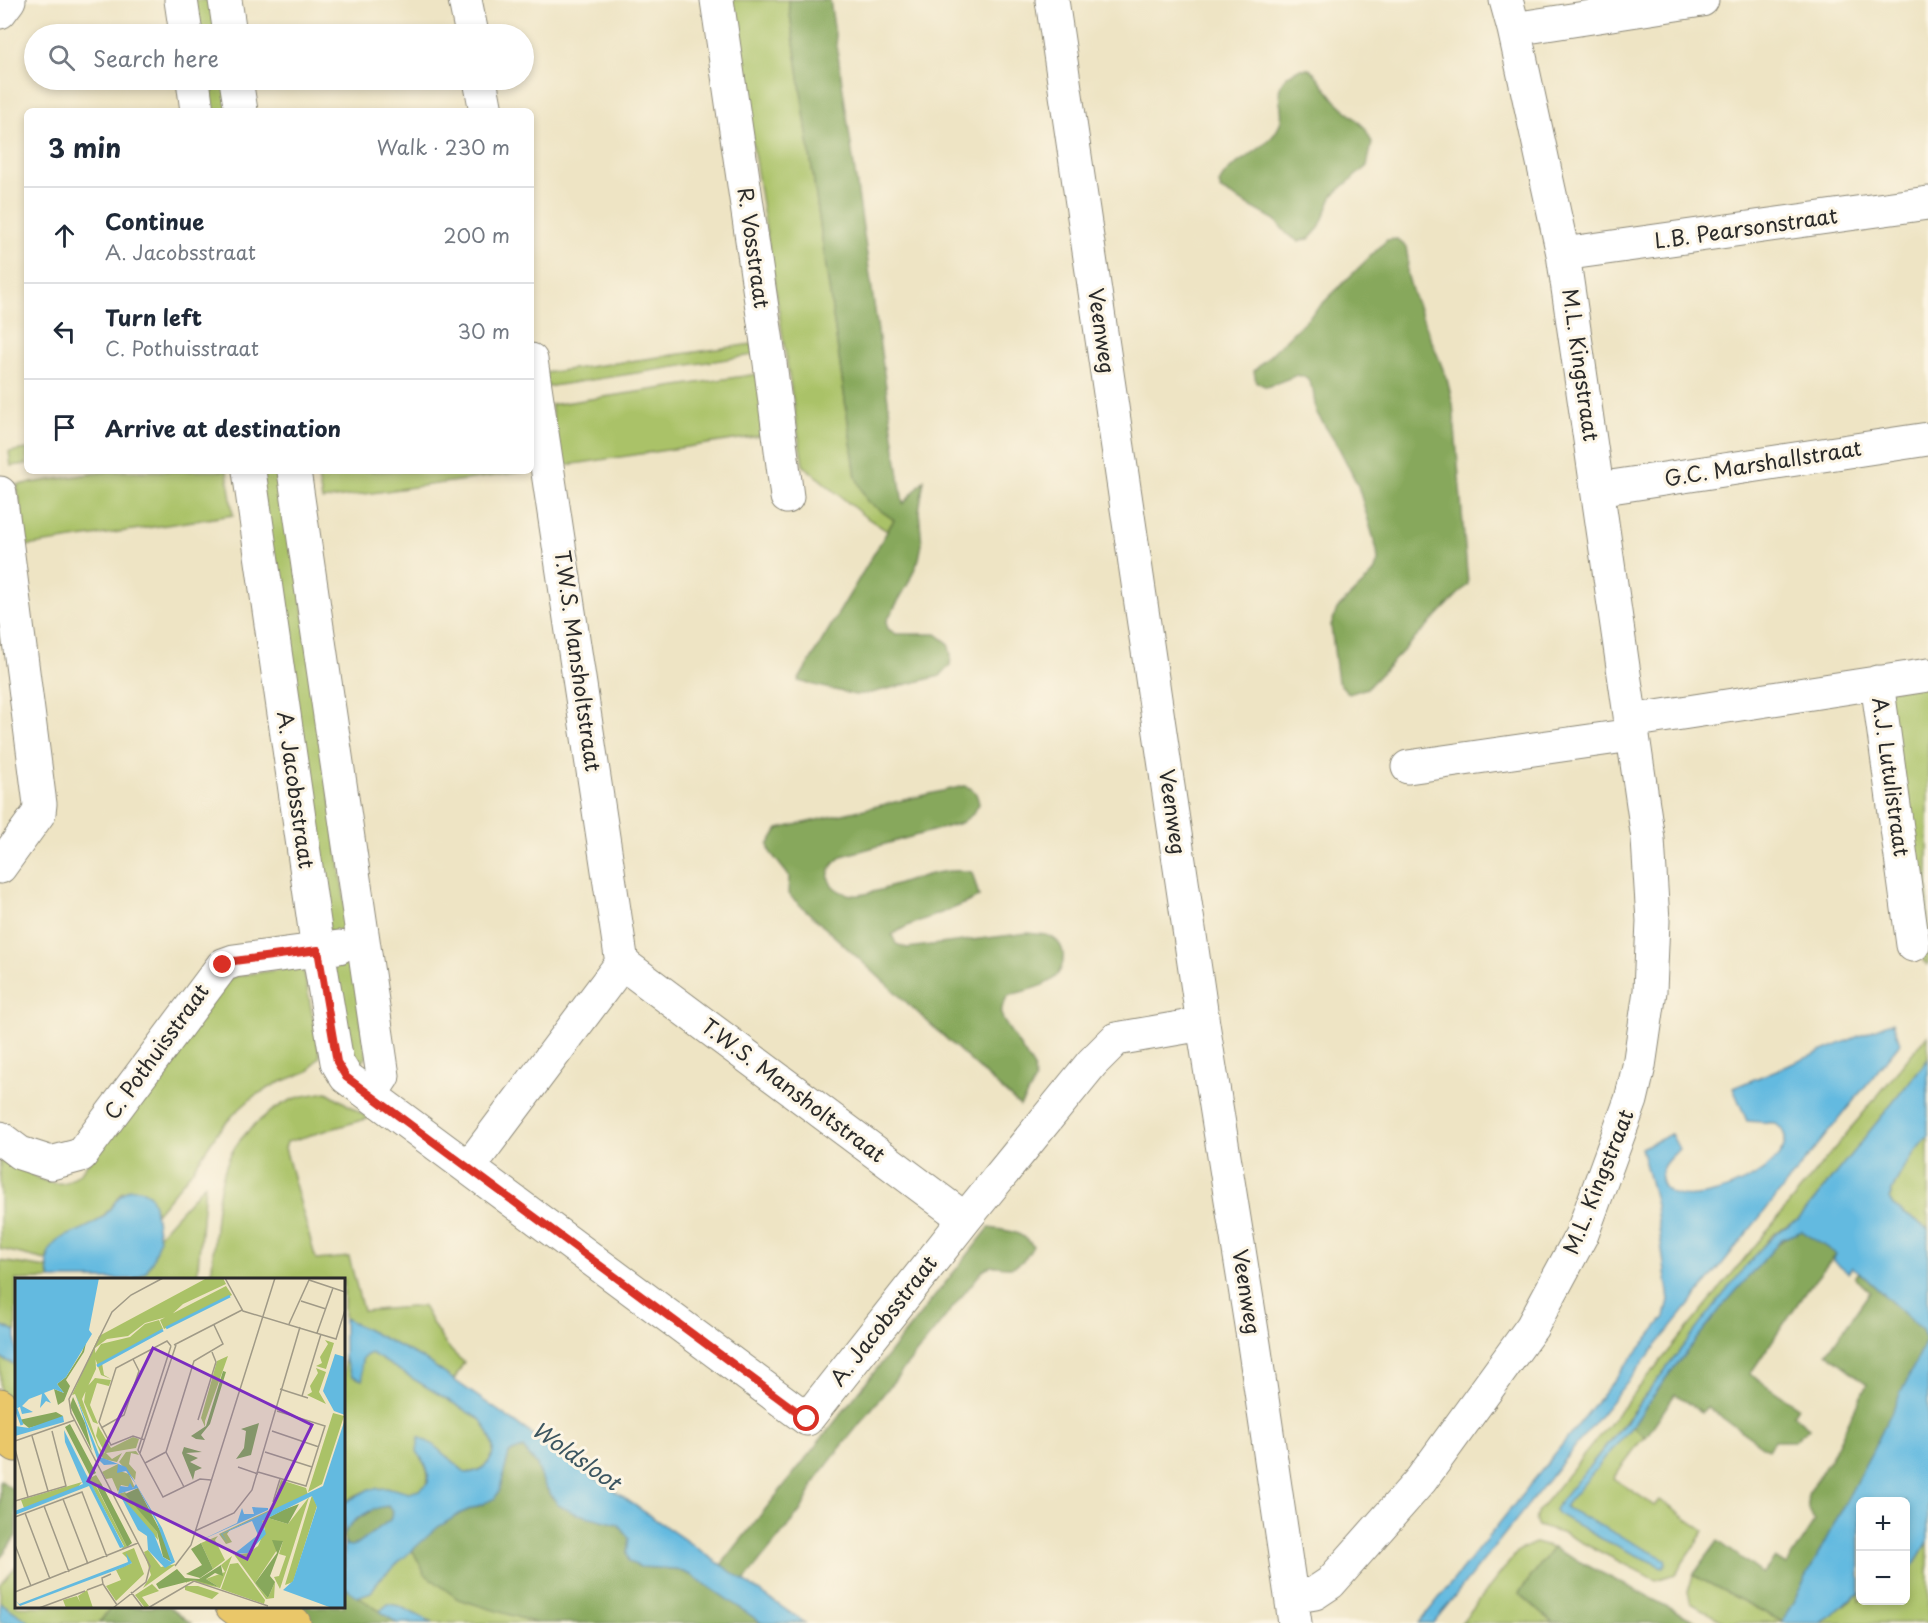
<!DOCTYPE html>
<html lang="en">
<head>
<meta charset="utf-8">
<style>
	body { margin:0; font-family:"Playpen Sans",sans-serif; background:#f2f2f3; color:#1f2937 }
	.controls { position:absolute; right:18px; bottom:18px; display:grid; overflow:hidden; border-radius:9px; box-shadow:0 3px 9px #0003 }
	.controls button { width:54px; height:54px; display:grid; place-items:center; padding:0; border:0; border-bottom:2px solid #e0e1e3; background:#fff; color:#1f2937; font:30px sans-serif }
	.stop { position:absolute; width:18px; height:18px; margin:-14px; border:4px solid #d93025; border-radius:50%; background:#fff }
	.stop.end { background:#d93025; border-color:#fff; box-shadow:0 2px 6px #0008 }
	.list { margin:0; padding:0; list-style:none }
	h2 { display:flex; justify-content:space-between; align-items:center; height:78px; margin:0; padding:0 24px; font-size:26px }
	h2 small { font-size:20px; font-weight:400; color:#747a83 }
	.list li { display:grid; grid-template-columns:39px 1fr auto; gap:18px; align-items:center; box-sizing:border-box; height:96px; padding:0 24px; border-top:2px solid #e0e1e3 }
	.list b { display:block; font-size:22px; white-space:nowrap }
	.list p { margin:0; font-size:20px; white-space:nowrap; color:#747a83 }
	.list em { font-size:20px; font-style:normal; color:#747a83 }
	.icon { flex:none; width:33px; height:33px; fill:none; stroke:currentColor; stroke-width:2; stroke-linecap:round; stroke-linejoin:round }
	.map { position:relative; flex:none; width:1928px; height:1623px; overflow:hidden }
	.search { position:absolute; background:#fff; box-shadow:0 3px 9px #0003; left:24px; top:24px; width:510px; height:66px; display:flex; align-items:center; gap:15px; box-sizing:border-box; padding:0 21px; border-radius:33px; color:#747a83; font-size:22px }
	.panel { position:absolute; background:#fff; box-shadow:0 3px 9px #0003; left:24px; top:108px; width:510px; height:366px; border-radius:9px }
	.map>svg:first-child { display:block }
</style>
</head>
<body>
<div class="map">
<svg width="1928" height="1623" viewBox="0 0 1928 1623">
	<rect width="100%" height="100%" fill="#fcf5e5"/>
	<filter id="ink" filterUnits="userSpaceOnUse"><feTurbulence type="fractalNoise" baseFrequency=".0167" numOctaves="2"/><feDisplacementMap in="SourceGraphic" scale="12" xChannelSelector="R" yChannelSelector="G"/><feConvolveMatrix kernelMatrix="1 2 1 2 8 2 1 2 1" color-interpolation-filters="sRGB"/></filter>
	<filter id="wash" filterUnits="userSpaceOnUse"><feTurbulence type="fractalNoise" baseFrequency=".008" numOctaves="4" result="noise"/><feDisplacementMap in="SourceGraphic" scale="24" xChannelSelector="R" yChannelSelector="G"/><feGaussianBlur stdDeviation="1.35" result="paint"/><feColorMatrix in="noise" values="0 0 0 0 0 0 0 0 0 0 0 0 0 0 0 0 0 1.4 0 .05"/><feComposite in="paint" operator="in"/></filter>
	<g filter="url(#wash)">
		<rect width="100%" height="100%" fill="#eee4c4"/>
		<path fill="#aac267" stroke="#6a7649" stroke-width="1.5" d="M190 0H217L222 34H195Z
			M730 0H788L856 477 867 501 894 520 887 531 864 516 803 465Z
			M202 80H229L234 111H207Z
			M752 344 754 355 546 387 545 373Z
			M757 374 766 435 561 466 551 405Z
			M27 449V464L11 466 9 452Z
			M110 471H227L233 515 26 546 17 485Z
			M258 471H284L349 932H329Z
			M317 471H528L322 500Z
			M1928 684V965L1923 961 1885 690Z
			M339 958 352 960 367 1057 359 1064 351 1062 333 966Z
			M303 966 320 1056 309 1071 276 1084 254 1096 234 1114 217 1133 191 1172 156 1214 154 1205 122 1192C113 1205 104 1218 89 1226 69 1238 55 1235 46 1260L0 1249V1150C17 1163 39 1186 62 1183 70 1182 76 1176 82 1171L230 977Z
			M1928 1034V1059L1798 1220 1784 1227 1770 1237 1555 1510 1566 1508 1567 1503 1632 1426 1646 1437 1639 1443 1613 1478 1655 1506 1660 1500 1704 1531 1675 1574 1656 1580 1565 1534 1538 1526 1535 1520 1538 1511Z
			M327 1092 369 1118 287 1142 285 1148 316 1260 349 1257 363 1311 423 1306C434 1326 444 1348 464 1362L454 1380 422 1358 344 1318V1280H211C215 1241 214 1190 230 1156 241 1133 269 1110 291 1100 302 1095 316 1094 327 1092Z
			M1928 1136V1229L1893 1206 1889 1199C1899 1172 1909 1157 1928 1136Z
			M205 1184 197 1279 135 1280 146 1272 153 1259 158 1236Z
			M0 1261 47 1268 50 1279 16 1280V1332L0 1325Z
			M371 1353 481 1420C485 1427 490 1434 492 1442 497 1460 482 1472 466 1473L432 1444 420 1457C430 1470 434 1490 411 1493 398 1494 385 1485 369 1490 361 1492 350 1498 344 1503V1358L352 1376 362 1380 361 1365 363 1357Z
			M0 1358 16 1365V1404L0 1392Z
			M1928 1542V1623H1821C1835 1614 1846 1602 1860 1593V1600H1906V1573L1914 1565Z
			M1535 1543 1553 1548 1519 1593 1553 1623H1461L1518 1551Z
			M412 1549 425 1574 536 1623H433L399 1606 388 1604 380 1611 357 1597 371 1592 379 1580Z
			M16 1566V1606L111 1607 99 1623H31L0 1602V1585Z
			M1693 1575 1783 1622 1726 1623 1691 1603 1688 1592Z"/>
		<path fill="#87a85c" stroke="#596a44" stroke-width="1.5" d="M788 0H830L903 504 924 480 919 511 922 544 919 559 908 584 886 622 888 629 896 634H936L948 643 951 655 950 665 940 676 871 693 855 695 798 681 894 520 867 501 856 477Z
			M1299 69H1309L1314 72 1335 100 1365 128 1372 143 1367 166 1333 195 1319 228 1309 239 1298 241 1288 235 1275 220 1221 190 1219 184C1227 161 1267 153 1279 126 1289 106 1263 85 1299 69Z
			M1397 239 1406 247 1408 259 1407 273 1413 294 1447 379 1453 404 1468 584 1367 688 1349 694 1338 682 1331 626 1337 609 1367 580 1374 572 1378 561 1377 550 1358 486 1339 448 1316 412 1313 390 1307 378 1297 375 1267 387 1256 382 1254 371 1387 240Z
			M964 786C974 788 977 793 979 804L973 814 961 823 842 856C839 859 834 862 832 866 820 884 843 897 859 895 897 889 933 865 972 872L979 896C952 913 918 917 892 935L896 944 907 948 1028 933C1034 934 1041 934 1046 935 1068 942 1068 967 1052 980 1040 989 1021 991 1008 996 1002 1005 1000 1010 1003 1020L1034 1068 1035 1080 1031 1089 1020 1106 788 894 789 876 770 852 768 845 778 829Z
			M989 1228C1005 1230 1023 1231 1033 1246 1028 1256 1019 1268 1007 1267 996 1267 993 1263 983 1270L837 1452 818 1477 801 1510 744 1581 721 1565Z
			M1802 1231 1836 1254 1806 1291 1750 1374 1798 1407 1793 1415 1809 1428 1794 1441H1774L1768 1450 1707 1407 1702 1412 1675 1394 1646 1437 1632 1426 1666 1378 1721 1308 1775 1247 1789 1235Z
			M1859 1272 1922 1330 1926 1341 1874 1448 1783 1622 1693 1575 1718 1541 1763 1574 1775 1558 1786 1565 1814 1522 1808 1506 1807 1494 1831 1458 1867 1384 1827 1353 1870 1292 1855 1278Z
			M523 1448 537 1465 544 1484 551 1497 596 1518 618 1524 629 1538 627 1553 640 1567 676 1569 693 1576 762 1623H536L458 1599 425 1574 412 1549 438 1527 461 1513 483 1504 499 1492 509 1453Z
			M0 1480 16 1492V1536L0 1558Z
			M379 1506 391 1507 393 1511 390 1520 357 1544 351 1546 346 1545 344 1541V1530L356 1520Z
			M1553 1548 1699 1623H1553L1519 1593Z
			M344 1587 397 1623H312L290 1607 344 1606Z
			M111 1607H169L191 1623H99Z"/>
		<path fill="#63bae0" stroke="#477286" stroke-width="1.5" d="M1893 1022 1900 1043 1433 1623H1419L1665 1317 1669 1300 1655 1200 1641 1148 1671 1134 1679 1149C1670 1158 1656 1169 1662 1183 1679 1225 1824 1158 1775 1123L1747 1121 1733 1088Z
			M1928 1059V1136C1910 1156 1898 1174 1889 1198L1893 1206 1928 1229V1542L1914 1565 1906 1573V1502H1860V1593L1847 1601 1832 1616 1821 1623H1782L1874 1448 1926 1341 1922 1330 1858 1271 1852 1267 1848 1273 1833 1261 1836 1254 1802 1231 1782 1239 1721 1308 1666 1378 1634 1424 1565 1506 1566 1508 1665 1559 1666 1563 1663 1567 1660 1566 1602 1539 1558 1514 1555 1510 1559 1503C1585 1471 1612 1440 1637 1407 1668 1366 1698 1326 1730 1286 1751 1261 1768 1234 1798 1220Z
			M130 1189H140L150 1195 154 1205 159 1240 153 1259 146 1272 135 1279H50C37 1229 77 1241 104 1216 113 1207 118 1194 130 1189Z
			M344 1318 422 1358 805 1623H762L693 1576 676 1569 640 1567 629 1562 627 1553 629 1538 618 1524 574 1513 558 1505 544 1484 537 1465 523 1448 509 1453 499 1492 494 1499 461 1513 438 1527 379 1580 371 1592 357 1597 344 1586V1541L346 1545 351 1546 357 1544 390 1520 393 1511 388 1506C373 1507 346 1521 344 1537V1503L369 1489 390 1488 409 1493 419 1490 428 1482 429 1475 426 1466 417 1451 419 1437 432 1444 466 1473C483 1472 497 1460 492 1442 490 1434 485 1427 481 1420L371 1353 363 1357 361 1365 363 1380 352 1376 344 1358Z
			M0 1325 16 1332V1365L0 1358Z
			M0 1602 31 1623H0Z
			M388 1604 399 1606 433 1623H397L380 1611Z"/>
	</g>
	<g filter="url(#ink)">
		<g fill="none" stroke-linecap="round" stroke-linejoin="round">
			<defs>
				<path id="minor" d="M181 0 186 34
					M225 0 230 34
					M465 0 472 34
					M717 0 770 363 787 497
					M1052 0 1203 1024 1254 1344 1295 1623
					M0 12 9 0
					M1514 29 1702 0
					M193 80 197 111
					M236 80 241 111
					M480 80 486 111
					M1563 254 1928 203
					M531 360 622 963 965 1219
					M249 471 318 950 337 1062 346 1077 807 1419 965 1219 1092 1063 1116 1039 1203 1024
					M294 471 383 1076 371 1094
					M1598 489 1928 439
					M0 493 40 804 39 813 0 867
					M1877 682 1913 945
					M1630 721 1928 675
					M1408 767 1632 735
					M0 1138 20 1153 51 1163 81 1155 223 965 234 961 339 947
					M469 1167 622 963
					M1292 1597 1315 1593 1330 1583 1421 1480 1532 1327 1582 1234 1631 1100 1639 1066 1650 991 1653 921 1648 839 1563 254 1514 29 1506 0"/>
				<path id="major" d="M0 1405 16 1417
					M0 1433 16 1445
					M232 1606 254 1623
					M271 1606 294 1623"/>
			</defs>
			<use href="#minor" stroke="#8c8878" stroke-width="35"/>
			<use href="#major" stroke="#8c8878" stroke-width="35"/>
			<use href="#minor" stroke="#fff" stroke-width="33"/>
			<use href="#major" stroke="#eac769" stroke-width="33"/>
		</g>
	</g>
	<g fill="none" stroke-linecap="round" stroke-linejoin="round" filter="url(#ink)">
		<path stroke="#d93025" stroke-width="8" d="M223 965 234 961 318 950 337 1062 346 1077 807 1419"/>
	</g>
	<g text-anchor="middle" stroke-width="6" stroke-linejoin="round" paint-order="stroke">
		<g font-size="21" fill="#2b2b2b" stroke="#fcf5e5">
			<text transform="translate(1746 229) rotate(-8)" y="7">L.B. Pearsonstraat</text>
			<text transform="translate(753 248) rotate(82)" y="7">R. Vosstraat</text>
			<text transform="translate(1101 331) rotate(82)" y="7">Veenweg</text>
			<text transform="translate(1580 365) rotate(82)" y="7">M.L. Kingstraat</text>
			<text transform="translate(1763 464) rotate(-9)" y="7">G.C. Marshallstraat</text>
			<text transform="translate(577 661) rotate(82)" y="7">T.W.S. Mansholtstraat</text>
			<text transform="translate(1890 777) rotate(82)" y="7">A.J. Lutulistraat</text>
			<text transform="translate(295 790) rotate(82)" y="7">A. Jacobsstraat</text>
			<text transform="translate(1172 812) rotate(82)" y="7">Veenweg</text>
			<text transform="translate(157 1052) rotate(-54)" y="7">C. Pothuisstraat</text>
			<text transform="translate(793 1091) rotate(37)" y="7">T.W.S. Mansholtstraat</text>
			<text transform="translate(1599 1182) rotate(-68)" y="7">M.L. Kingstraat</text>
			<text transform="translate(1246 1292) rotate(81)" y="7">Veenweg</text>
			<text transform="translate(884 1321) rotate(-52)" y="7">A. Jacobsstraat</text>
		</g>
		<g font-size="22" font-style="italic" fill="#3c5661" stroke="#fcf5e5">
			<text transform="translate(576 1456) rotate(35)" y="8">Woldsloot</text>
		</g>
	</g>
	<g transform="translate(15 1278)">
		<rect width="330" height="330" fill="#eee4c4"/>
		<path d="M192 0H208L211 6 168 26 155 38 130 45 113 58 92 61 80 70 81 91 67 121 83 167 87 173 90 175 81 158 83 148 96 170 118 159 124 161 121 170 91 175 97 181 107 175 102 184 88 181 60 116 57 117 84 58ZM211 8 217 17 149 51 145 42ZM144 42 148 51 87 85 89 97 96 101 86 97 79 77 86 66 115 59 130 46ZM310 62 319 65 311 91 301 88 307 85 305 79 313 66ZM213 78 190 143V149L186 140 202 83ZM301 90 311 94 304 114 311 126 292 117 297 114 295 108 303 95ZM80 100 96 102 94 108 82 105 75 127 83 146 78 144 69 124 71 110ZM318 135 329 138 307 206 293 214ZM121 173 124 177 116 175 114 186 121 194 120 202 104 184 111 174ZM103 186 105 193 114 196 120 210 106 207 103 214 97 200 91 201 87 194ZM81 197 86 205 81 208 112 269 106 271 109 268 73 201ZM266 202 291 210 293 217 215 252 212 256 217 264 211 266 204 256 257 231ZM67 204 63 209 9 230 6 222ZM110 214 142 254 143 262 103 216ZM297 217 302 228 278 304 270 307ZM294 219 265 311 259 299 264 298 271 278 264 276 268 263 240 305 253 320 260 304 259 320 251 321 213 268 219 277 233 275 243 268 250 252 247 243 253 240 273 246ZM203 258 200 262 210 282 198 291 186 265ZM119 270 129 296 101 323 91 308 106 302 101 292 117 285 107 275ZM133 272 146 289 161 286 128 310 136 297 129 274ZM217 278 205 310 176 303 169 305 175 302H184L204 309 191 301 210 294 206 287ZM223 285 250 322 249 326 206 311 215 286ZM137 306 144 313 127 319 134 328 130 330 120 317ZM170 308H183L204 315 197 321 170 312ZM72 312 78 330H51L48 322 62 318 65 324 63 318Z" fill="#aac267"/>
		<path d="M73 56 69 74 51 102 55 108 49 123 43 127 39 111 49 115 42 106 51 99 67 74ZM208 93 211 94 195 146 186 157 190 162 181 161 176 158 191 148ZM58 119 70 145 77 173 55 128ZM41 134 48 138 46 141 14 150 4 142ZM244 145 236 177 221 181 229 170 231 153 226 151ZM55 146 81 195 75 198 50 149ZM169 169 187 174 171 175 183 180 175 184 187 190 180 193 178 202 167 175ZM86 205 117 265 112 269 81 207ZM123 210 148 258 157 284 148 279 142 254 110 216ZM284 226 273 246 253 240 268 232ZM257 262 268 263 255 298 260 304 253 320 240 305 262 275ZM186 265 198 291 185 300 171 296 187 287 176 271ZM206 287 208 298 200 295 191 301 204 309 179 302 144 311 141 306 162 291 170 300 184 301Z" fill="#87a85c"/>
		<path d="M0 0H84L74 52 77 56 51 99 42 106 49 115 39 111 29 115 36 125 31 123 25 130 27 116 14 121 7 128 18 134 7 136 5 129 0 131ZM320 76 330 79V137L319 133 308 113ZM60 115 85 179 111 189 147 250 160 284 150 290 133 272 132 258 123 252 105 217 139 256 148 279 156 284 142 245 123 210 103 216 105 208 113 209 115 205 118 210 121 206 111 193 102 195 103 186 89 187 82 180ZM48 138 49 144 0 158V148L14 150ZM330 141V330H317L268 312 278 303 302 229 297 218 247 243 251 256 233 275 219 276 243 257 237 243 207 256 213 265 206 256 308 208ZM49 152 71 196 109 269 105 270 74 208 0 237V233L68 206 50 164ZM237 229 253 230V232L180 265 222 245 227 230 229 236H239ZM111 275 117 285 109 289 5 328 0 322 4 326 113 284Z" fill="#63bae0"/>
		<path fill="none" stroke="#63bae0" stroke-width="3" d="M151 50 215 18M82 88 148 52M0 128 7 147"/>
		<path fill="none" stroke="#a09a87" stroke-width="1.5" d="M210 0 228 33 321 61 330 32M286 23 311 31M274 46 294 2 330 14M302 55 318 10M159 67 227 32M156 68 123 172 148 219 185 201 196 202M265 111 293 120M287 118 306 56M183 142 201 84 197 74M86 150 109 137 124 93 118 81M257 153 304 169M17 158 33 213M130 162 118 158 96 167 84 144 101 90 152 63 156 68M0 163 60 142M0 171 13 219M250 174 297 189M125 175 161 67M130 185 151 174M223 189 243 196M243 194 291 208 310 148 262 133M169 209 151 174 179 83 208 66 199 47M48 221 73 286M0 223 51 208 37 153M258 224 265 201M29 228 54 294M10 235 35 301M0 239 67 214 92 279M180 253 219 235 237 212 285 49M0 267 16 308M160 288 176 267 260 0M88 306 102 327M72 312 88 306 87 300 96 296M0 314 123 265M116 314 128 330M24 330 70 313M98 330 131 304 135 288 56 135 54 121 97 34 116 17 148 0M133 330 179 303 253 328"/>
		<path fill="#7b2cbf" fill-opacity="0.15" stroke="#7b2cbf" stroke-width="3" d="M138 70 297 147 232 281 73 203Z"/>
		<rect width="330" height="330" fill="none" stroke="#2b2b2b" stroke-width="3"/>
	</g>
</svg>
<div class="controls">
<button>+</button>
<button>−</button>
</div>
<div class="stop" style="left:807px;top:1419px"></div>
<div class="stop end" style="left:223px;top:965px"></div>
<div class="search"><svg class="icon" aria-label="search" viewBox="0 0 24 24"><circle cx="10" cy="10" r="6"/><path d="M15 15l6 6"/></svg>Search here</div>
<section class="panel">
<h2>3 min<small>Walk · 230 m</small></h2>
<ul class="list">
<li><svg class="icon" aria-label="ahead" viewBox="0 0 24 24"><path d="M12 20V5M6 11l6-6 6 6"/></svg><div><b>Continue</b><p>A. Jacobsstraat</p></div><em>200 m</em></li>
<li><svg class="icon" aria-label="left" viewBox="0 0 24 24"><path d="M17 20v-9H6M10 6l-5 5 5 5"/></svg><div><b>Turn left</b><p>C. Pothuisstraat</p></div><em>30 m</em></li>
<li><svg class="icon" aria-label="arrive" viewBox="0 0 24 24"><path d="M6 21V4h12l-3 4 3 4H6"/></svg><div><b>Arrive at destination</b></div></li>
</ul>
</section>
</div>
</body>
</html>
